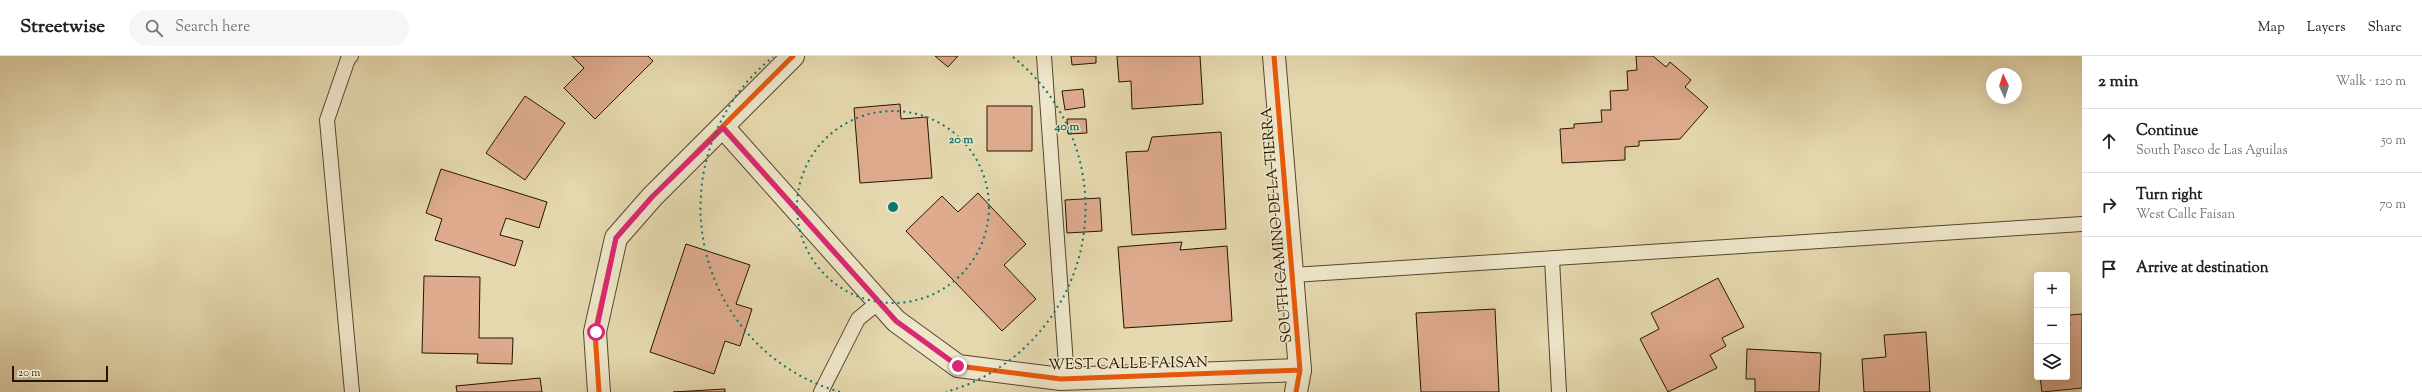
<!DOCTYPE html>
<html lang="en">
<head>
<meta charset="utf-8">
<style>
	body { margin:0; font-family:"Sorts Mill Goudy",serif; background:#f6f6f6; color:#222 }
	.controls { position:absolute; right:12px; bottom:12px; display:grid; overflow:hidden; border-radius:4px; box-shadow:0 4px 16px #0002 }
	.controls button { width:36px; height:36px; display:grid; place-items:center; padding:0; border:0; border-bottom:1px solid #e0e0e0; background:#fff; color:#222; font:20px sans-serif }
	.compass { position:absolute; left:1986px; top:12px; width:36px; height:36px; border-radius:50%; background:#fff; box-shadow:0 4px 16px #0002; rotate:356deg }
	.scale { position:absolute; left:12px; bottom:10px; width:96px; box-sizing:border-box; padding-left:4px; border:2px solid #251502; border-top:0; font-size:11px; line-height:14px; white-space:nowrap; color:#251502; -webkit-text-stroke:3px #eee6ca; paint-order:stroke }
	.stop { position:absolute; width:12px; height:12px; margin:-9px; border:3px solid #db2777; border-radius:50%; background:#fff }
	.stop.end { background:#db2777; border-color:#fff; box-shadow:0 1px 4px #0008 }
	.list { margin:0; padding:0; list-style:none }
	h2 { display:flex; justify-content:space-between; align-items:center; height:52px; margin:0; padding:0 16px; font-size:17px }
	h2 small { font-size:13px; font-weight:400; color:#767676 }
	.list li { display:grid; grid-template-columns:26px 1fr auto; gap:12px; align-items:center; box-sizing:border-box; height:64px; padding:0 16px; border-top:1px solid #e0e0e0 }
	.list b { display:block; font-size:15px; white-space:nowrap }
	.list p { margin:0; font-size:13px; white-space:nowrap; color:#767676 }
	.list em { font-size:13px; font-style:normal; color:#767676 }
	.icon { flex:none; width:22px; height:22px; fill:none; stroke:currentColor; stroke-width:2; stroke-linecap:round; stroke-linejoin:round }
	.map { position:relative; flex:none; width:2082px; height:336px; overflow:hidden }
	header { display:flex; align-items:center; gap:24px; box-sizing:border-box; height:56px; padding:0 20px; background:#fff; border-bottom:1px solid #e0e0e0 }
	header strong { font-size:19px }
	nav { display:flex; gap:22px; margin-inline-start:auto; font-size:14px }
	.search { width:280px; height:36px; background:#f6f6f6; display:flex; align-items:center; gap:10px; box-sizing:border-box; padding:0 14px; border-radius:22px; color:#767676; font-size:15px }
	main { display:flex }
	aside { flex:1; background:#fff }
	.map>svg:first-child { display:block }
</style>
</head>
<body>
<header>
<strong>Streetwise</strong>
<div class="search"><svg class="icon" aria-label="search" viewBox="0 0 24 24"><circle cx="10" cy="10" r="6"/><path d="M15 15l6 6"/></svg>Search here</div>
<nav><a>Map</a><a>Layers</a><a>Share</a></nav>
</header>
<main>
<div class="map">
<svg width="2082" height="336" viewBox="0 0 2082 336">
	<rect width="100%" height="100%" fill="#e5d8ae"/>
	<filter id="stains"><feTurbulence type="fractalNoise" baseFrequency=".005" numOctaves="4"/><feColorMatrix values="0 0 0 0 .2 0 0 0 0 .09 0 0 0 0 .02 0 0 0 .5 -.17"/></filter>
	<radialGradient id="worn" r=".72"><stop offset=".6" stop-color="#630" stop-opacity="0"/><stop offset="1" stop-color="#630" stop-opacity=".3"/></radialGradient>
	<path fill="#deab8e" stroke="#251502" d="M572 0H648L653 5 595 63 564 32 584 12Z
		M935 0H958L948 11Z
		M1071 0H1096V7L1072 9Z
		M1117 0H1200L1203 48 1132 53 1131 25 1119 26Z
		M1636 0H1653L1666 11 1670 6 1691 24 1685 31 1708 51 1680 83 1639 85V90L1625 91V104L1562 107 1560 73 1574 72V68L1602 66 1601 54H1611L1610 35 1628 34 1627 15 1637 14Z
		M1083 33 1085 51 1065 54 1062 35Z
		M525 40 565 67 525 124 486 97Z
		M900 48 901 63 927 61 932 122 860 127 854 52Z
		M987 50H1032V95H987Z
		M1067 63H1086L1087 77 1068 78Z
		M1221 76 1226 173 1132 179 1126 96 1148 95 1152 81Z
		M441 113 547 146 539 172 506 162 500 179 523 185 515 210 435 184 442 163 426 157Z
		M978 137 1026 188 1004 209 1036 243 1002 275 906 175 942 140 958 156Z
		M1100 142 1102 175 1067 177 1065 144Z
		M1182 186 1180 194 1227 190 1232 265 1124 272 1118 191Z
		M686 188 750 209 736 248 752 253 740 290 725 285 714 318 650 296Z
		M424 220 480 221 479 282H513L512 308 477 307 478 298 422 297Z
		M1718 222 1744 271 1722 282 1726 290 1710 299 1717 312 1668 336 1640 283 1659 273 1651 257Z
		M1495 253 1499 336H1421L1416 257Z
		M2082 258V332L2042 336 2040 321H2067V269H2070L2069 259Z
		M1926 276 1930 336H1864L1862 303 1886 301 1884 279Z
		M1747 293 1821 297 1819 336H1755V323H1746Z
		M540 322 542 336H457L456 330Z
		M725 333V336H673Z"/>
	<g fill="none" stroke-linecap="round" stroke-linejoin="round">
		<defs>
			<path id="service" d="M351 0 348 3 327 64 352 336
				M1044 0 1067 323
				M1552 203 1559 336
				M1293 219 2082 168
				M821 336 858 263 880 245"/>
			<path id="minor" d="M723 71 896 265 958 310 1061 323 1300 314
				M599 336 595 276 616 182 652 141 793 0"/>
			<path id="tertiary" d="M1274 0 1300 314 1296 336"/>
		</defs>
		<use href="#service" stroke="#55462d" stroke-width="16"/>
		<use href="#minor" stroke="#55462d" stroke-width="24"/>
		<use href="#tertiary" stroke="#55462d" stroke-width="24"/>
		<use href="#service" stroke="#eee6ca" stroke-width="14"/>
		<use href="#minor" stroke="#eee6ca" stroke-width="22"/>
		<use href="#tertiary" stroke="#eee6ca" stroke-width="22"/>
		<defs>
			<path id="cycleway" d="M1274 0 1300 314 1296 336
				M723 71 896 265 958 310 1061 323 1300 314
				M599 336 595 276 616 182 652 141 793 0"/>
		</defs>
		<use href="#cycleway" stroke="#eee6ca" stroke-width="8"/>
		<use href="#cycleway" stroke="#e8590c" stroke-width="5"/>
	</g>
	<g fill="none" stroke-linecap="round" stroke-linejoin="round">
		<path stroke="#db2777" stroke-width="5" d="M596 276 616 182 652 141 723 72 896 265 958 310"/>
	</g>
	<g fill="none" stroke="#0f766e" stroke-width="2" stroke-dasharray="2 4">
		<circle cx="893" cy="151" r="96"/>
		<path d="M840 336A192 192 0 0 1 773 1M1013 1A192 192 0 0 1 946 336"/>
	</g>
	<g text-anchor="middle" stroke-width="3" stroke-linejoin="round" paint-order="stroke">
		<g font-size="15" fill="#251502" stroke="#eee6ca">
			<text transform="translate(1276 169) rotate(-95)" y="5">SOUTH CAMINO DE LA TIERRA</text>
			<text transform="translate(1128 307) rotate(-1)" y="5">WEST CALLE FAISAN</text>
		</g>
	</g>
	<circle cx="893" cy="151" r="6" fill="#0f766e" stroke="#eee6ca" stroke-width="2"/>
	<g font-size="12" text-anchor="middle" font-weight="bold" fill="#0f766e" stroke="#eee6ca" stroke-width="3" stroke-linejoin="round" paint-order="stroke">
		<text x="1067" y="74">40 m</text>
		<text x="961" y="87">20 m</text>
	</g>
	<rect width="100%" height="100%" filter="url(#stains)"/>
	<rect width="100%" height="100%" fill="url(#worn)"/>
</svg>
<div class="controls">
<button>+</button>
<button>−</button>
<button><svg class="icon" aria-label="layers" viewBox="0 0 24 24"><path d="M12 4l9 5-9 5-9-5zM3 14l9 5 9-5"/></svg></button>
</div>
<svg class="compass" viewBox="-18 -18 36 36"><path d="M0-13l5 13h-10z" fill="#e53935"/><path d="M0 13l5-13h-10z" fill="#767676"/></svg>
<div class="scale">20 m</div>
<div class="stop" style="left:596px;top:276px"></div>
<div class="stop end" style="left:958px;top:310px"></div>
</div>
<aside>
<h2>2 min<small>Walk · 120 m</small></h2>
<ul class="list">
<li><svg class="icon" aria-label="ahead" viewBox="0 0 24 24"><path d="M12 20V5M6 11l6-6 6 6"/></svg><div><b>Continue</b><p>South Paseo de Las Aguilas</p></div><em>50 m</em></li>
<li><svg class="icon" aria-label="right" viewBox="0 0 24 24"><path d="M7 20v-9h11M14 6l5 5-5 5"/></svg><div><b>Turn right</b><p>West Calle Faisan</p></div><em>70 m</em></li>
<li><svg class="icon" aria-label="arrive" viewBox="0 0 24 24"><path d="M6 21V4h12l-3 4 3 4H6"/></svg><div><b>Arrive at destination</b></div></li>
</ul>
</aside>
</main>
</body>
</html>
